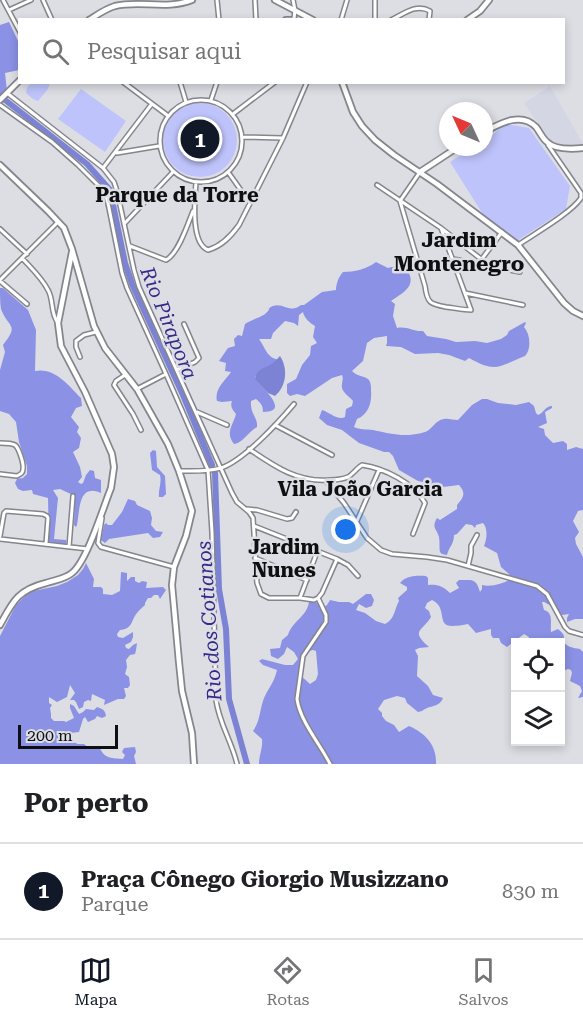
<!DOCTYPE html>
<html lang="pt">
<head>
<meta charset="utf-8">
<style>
	body { margin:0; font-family:"Roboto Serif",serif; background:#f2f2f2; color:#202124 }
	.controls { position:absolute; right:18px; bottom:18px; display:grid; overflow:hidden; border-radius:0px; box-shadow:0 3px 9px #0003 }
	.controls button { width:54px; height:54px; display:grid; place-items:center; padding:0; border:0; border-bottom:2px solid #e0e0e0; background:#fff; color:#202124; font:30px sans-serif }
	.compass { position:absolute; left:439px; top:102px; width:54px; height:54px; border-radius:50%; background:#fff; box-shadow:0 3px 9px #0003; rotate:314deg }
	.scale { position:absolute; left:18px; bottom:15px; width:100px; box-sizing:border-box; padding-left:6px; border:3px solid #0f0f11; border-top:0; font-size:16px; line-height:21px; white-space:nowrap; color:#0f0f11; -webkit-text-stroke:4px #dddee4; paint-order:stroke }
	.you { position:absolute; left:346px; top:530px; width:21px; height:21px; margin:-15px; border:4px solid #fff; border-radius:50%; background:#1a73e8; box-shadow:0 0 0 9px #1a73e833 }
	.badge { display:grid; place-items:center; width:39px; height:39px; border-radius:50%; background:#111827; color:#fff; font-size:20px; font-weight:700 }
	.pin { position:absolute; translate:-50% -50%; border:3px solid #fff; box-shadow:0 2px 6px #0006 }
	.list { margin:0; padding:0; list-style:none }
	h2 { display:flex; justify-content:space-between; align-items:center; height:78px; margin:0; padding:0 24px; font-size:26px }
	h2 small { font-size:20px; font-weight:400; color:#757577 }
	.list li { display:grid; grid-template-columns:39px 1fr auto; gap:18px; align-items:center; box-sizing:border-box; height:96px; padding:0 24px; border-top:2px solid #e0e0e0 }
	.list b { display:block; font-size:22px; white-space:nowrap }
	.list p { margin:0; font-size:20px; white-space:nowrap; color:#757577 }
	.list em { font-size:20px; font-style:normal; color:#757577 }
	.icon { flex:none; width:33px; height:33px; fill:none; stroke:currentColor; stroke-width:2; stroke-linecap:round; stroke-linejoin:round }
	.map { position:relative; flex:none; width:583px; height:764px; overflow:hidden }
	.search { position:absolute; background:#fff; box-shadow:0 3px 9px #0003; left:18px; right:18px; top:18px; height:66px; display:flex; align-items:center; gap:15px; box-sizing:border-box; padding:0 21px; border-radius:0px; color:#757577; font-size:22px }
	.sheet { height:174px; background:#fff }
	nav { display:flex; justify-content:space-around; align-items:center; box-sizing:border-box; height:84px; border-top:2px solid #e0e0e0; background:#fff; font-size:16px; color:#757577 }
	nav a { display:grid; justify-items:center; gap:3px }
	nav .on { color:#111827 }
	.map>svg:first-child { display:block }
</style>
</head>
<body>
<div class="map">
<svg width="583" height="764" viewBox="0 0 583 764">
	<rect width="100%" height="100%" fill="#dddee4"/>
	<path fill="#d4d6e4" d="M550 86 583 144 571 146 559 144 550 141 524 103Z"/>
	<path fill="#bec4fb" d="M31 83H50L48 89 38 101 33 99 26 93 27 88Z
		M81 89 126 121 105 152 58 119Z
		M163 140a37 37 0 1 1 74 0a37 37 0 1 1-74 0Z
		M507 124 529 128 570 186 566 209 517 241 484 216 450 162 473 147H484V140Z"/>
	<path fill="#8b91e4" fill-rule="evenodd" d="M9 22 19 43V70L5 73 7 91 0 97V25Z
		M376 262 388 268C399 264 414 270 410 284 408 291 396 297 391 301L395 304 393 316 397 328C407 326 414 332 423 331L427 336 446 339 456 342 475 341 487 343 501 339 507 335 509 331 525 322 526 323 524 327C531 335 531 350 525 356 498 367 496 373 469 358L465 361 449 355 438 353 415 354 401 347 386 346 387 343V336L374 338 367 343 363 361 352 371C358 377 366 376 369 380 371 383 371 387 371 390 372 402 369 414 357 419L354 427C360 430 366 429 373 430 392 434 405 438 425 432 432 430 435 420 444 419 448 418 453 420 458 420L472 405 482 399H487L498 403 516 405 529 402 534 406 536 413 538 415C544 413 545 406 552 406V408L545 412 547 423 538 427 544 429 545 435 553 443 563 441 567 444V450L576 447 583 449V510L578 511 573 521 579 532 575 538 576 544 583 557V619H575L567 622V618L569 614 562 615 555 608 544 602H542L544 610C554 613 550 623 551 632L558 629C562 633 566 635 563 641 567 647 573 648 580 649L583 652V697L578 698 582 691 580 686 570 681 572 673 571 670 568 669 561 672 560 642H528L529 637 524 634 507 647 501 643 499 638H493L491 635V629L476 633 468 624C463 625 457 626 452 626 436 626 448 607 432 600L427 603 425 608 429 611 431 617C422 632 410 630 429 647L419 648 415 650 418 656 417 676 428 686 433 695 443 698C439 708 429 705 422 711L418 712 407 703 405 698 397 696 384 700 378 709 382 713V716L386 721 394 725 399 732 409 726C425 733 437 745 436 764H259C259 755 263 748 262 739L253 731C260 722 260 708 264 698 269 687 274 683 277 670L263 665 259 661 262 659 285 665H293L298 659 294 652 287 647 284 654 278 659 271 656 270 649 280 648 282 640 288 635C292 621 308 616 309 601L318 603 322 608 327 605 330 600 339 602H349L353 604 366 594H371L374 600 372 606 366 608 359 604 356 610 365 613 376 621 385 624C395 619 394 610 399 601L398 598 407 590V587L400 583C405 576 417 575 426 576L428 578V585C437 584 443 586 450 593L459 588 456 583 459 580C473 580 476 578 480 592L482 589V585C490 587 504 584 510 579L509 574 501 567 497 553 484 546C487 539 488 528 483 523L476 525 475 528 472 525 466 524 457 534 454 535C454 545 449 546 447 555L442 554 440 552C439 548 440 542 439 537 437 529 431 528 437 518L440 520 457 509V505C464 497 466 493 459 485L443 487 433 484 418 481 399 470 393 456 389 452H384L359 443 342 430 327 425 319 418 322 410C329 412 338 421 345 417L346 409 352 406 353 401C350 397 343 393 342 388 341 383 344 380 342 375L332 378 305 396 297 394 290 396 287 393V384L296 379 302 365 310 355 311 346 317 343 313 337 315 326C310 323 304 318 303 312L299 315 298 326 294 323 285 321 273 333 271 339H259C266 349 267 359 281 360L255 377C258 385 293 412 263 412 263 406 261 403 256 399L251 401C250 415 258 417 257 427 248 432 243 443 234 444 225 433 233 425 236 414 232 409 230 406 232 401L222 402 217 401C214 389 225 381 231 372L225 371 226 363 219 361 228 348 235 346 234 339 238 335 242 336 245 324C249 321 264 316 266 313 272 308 266 309 273 306 283 302 290 314 301 305H304L322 292 336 290C336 284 339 276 343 272 354 272 367 269 376 262ZM313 650 316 651 318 674 316 680 310 684 299 674 304 652Z
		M0 288H3L28 310 36 330 35 371C55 367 69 386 81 398L82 406 76 408 71 417 79 427 77 432 81 438 79 448 73 452 80 467 82 477 78 482 81 484 83 483 86 475 90 470 94 471 95 478 101 480V493C78 483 80 510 77 525L76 527 74 525 75 496 60 489 53 490 58 498 54 539 66 540V545L49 543 48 498 33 494 32 490 23 491 18 489 15 483 17 479 23 478 27 474V466L19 442 16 422 9 414 0 411V370L5 352 3 345C20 324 8 328 1 309 0 303 0 295 0 288Z
		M153 450 156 451 157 467 165 476 166 494 163 497H159C158 490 162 483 160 475L152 470 150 453Z
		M128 499 135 501 137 505 150 511 152 518 151 525 156 531 163 532 160 537 153 538 148 533 109 539 105 543 101 540 104 525 106 523 108 525H112L122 512Z
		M86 563 94 579 93 587H101L103 589V594L112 595 120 591 121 572 127 573V581L131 577H135V581L139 583 142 581 147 582 146 588 163 587 166 590 160 599 158 595H154L151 598H148L145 603V605C142 608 139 610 137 613 131 620 133 629 120 630L117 634 118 637 123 638 133 632V637L131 642 125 645 126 648 129 649 133 645 137 643 136 650 135 654 130 655 126 660 127 667 125 674 129 677 130 685 128 688H124L126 696 124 699H118L104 705 105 700 92 694 91 701 88 700 84 702 83 707 79 709 76 702 74 700H70L75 693 70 685 67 697 57 702 49 697V703L52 705 50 708 51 714V718L54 721H64L66 722 74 718 70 708V704L74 706 79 714 83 712 86 709 94 710 97 707C103 709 105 710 106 716L102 718 97 716 95 719 88 722 85 717 83 719 79 732 70 733 63 738 78 744H84L90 749 100 748C104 759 113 758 123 759L125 755 122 752 124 748 135 747 136 752 134 756 136 764H0V636L16 605 29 592 57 586 67 582 78 575 83 569Z"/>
	<path fill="#7d83d4" d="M280 356C288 368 287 386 275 396L268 393 255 379C257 370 261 369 268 366 273 364 277 359 280 356Z"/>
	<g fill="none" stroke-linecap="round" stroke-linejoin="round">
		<path stroke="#7d83d4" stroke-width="6" d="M0 96 87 164 110 190 125 263 132 284 183 395 212 465
			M215 473 219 589 226 629 229 699 247 764"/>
		<defs>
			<path id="street" d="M3 0 20 32
				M43 0 52 20
				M217 0 219 20
				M255 0 256 20
				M293 0 295 10 294 19
				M9 10 31 0
				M341 20 347 0
				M375 20V0
				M391 20C404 14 416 3 430 11L429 20
				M123 82 167 115
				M180 82 186 102
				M7 93 103 168 114 182 117 191 134 270 139 287 232 493 237 502 249 512 253 518 255 548 256 572 257 583 261 594 269 598H300L314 600 318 598 326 615V622L303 656 297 699C300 721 320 744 330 764
				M160 141a41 41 0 1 1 82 0a41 41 0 1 1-82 0Z
				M211 100 217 82
				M0 105 52 142 78 165 102 189 107 199 109 208 122 273 127 288 166 374 208 470 212 532 216 700C219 723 232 742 237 764
				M233 114 275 82
				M242 137 282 138
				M117 153 159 146
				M103 168 151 105
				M228 172 250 203
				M420 172 400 201 425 286C427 303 430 304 446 307 455 308 463 310 471 310L441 228
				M196 182C195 198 190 243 208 250 222 246 231 236 239 225L283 138 307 82
				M377 185 441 228 481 259
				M124 224 173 172
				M0 229 27 254
				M518 245C534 234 571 213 581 198V193L548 145
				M130 246 166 260C178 254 188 224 193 211
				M22 258C31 268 42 278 48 290 54 300 50 313 58 323
				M453 259 520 272
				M478 264 502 232
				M0 280 58 222
				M0 281 27 304
				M465 293 523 305
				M80 357 76 347V341L84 335 96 332
				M177 370 195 362 199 358 184 324
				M125 375 116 381 114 385 133 414 141 430
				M137 389 166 374
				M197 412 227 425
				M275 425 332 455
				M0 443C5 443 11 443 15 445 19 448 24 464 23 469 23 473 21 474 17 476L0 474
				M249 449C274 466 298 483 330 480 336 480 343 479 348 477 353 474 357 468 362 465 384 468 414 483 425 503L413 534
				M179 471C193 471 208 472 221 468 244 460 278 423 294 404
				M326 481 344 503 367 538 381 550 392 554 427 557 447 560 537 586 547 594 565 627 569 631 583 635
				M247 509 257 510 287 519 292 518 296 512
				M102 518 98 543 101 547 174 567
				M357 521 379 470
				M254 526 337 559 348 565 358 576
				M0 536 4 513 6 511 43 514 47 516 48 518 46 544
				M0 539 88 549
				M69 547 73 496
				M255 558 307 580
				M468 566 471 553V546L477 535
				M300 598 317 552
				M318 598 322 593 337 559"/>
			<path id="secondary" d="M275 0 313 20
				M89 20C97 15 105 9 115 6 140 0 167 10 192 0
				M286 20H294
				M467 20 480 11 489 0
				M342 82 353 112 362 126 375 140 394 155 437 184 518 245 564 303 573 311 583 316
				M0 100 20 80
				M484 132C499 124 521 111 536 127 540 132 542 138 547 142 555 150 573 149 583 148
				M0 165 48 211 64 228 72 249 94 326 105 348 137 389 168 444 179 471 192 511 186 536 174 567 172 585 179 662 182 691 192 733 194 764
				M420 172 458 147
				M0 625C13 601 18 590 46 583 55 580 65 579 72 573 87 561 103 508 111 488L114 467 112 454 85 392 61 346 58 323 72 252"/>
		</defs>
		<use href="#street" stroke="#85868c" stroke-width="6"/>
		<use href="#secondary" stroke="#85868c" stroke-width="8"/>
		<use href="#street" stroke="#fff" stroke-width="3"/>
		<use href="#secondary" stroke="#fff" stroke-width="4.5"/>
	</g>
	<g text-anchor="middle" stroke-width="5" stroke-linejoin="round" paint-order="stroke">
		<g font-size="20" font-weight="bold" fill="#0f0f11" stroke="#dddee4">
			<text x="177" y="202">Parque da Torre</text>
			<text x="360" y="496">Vila João Garcia</text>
			<text x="284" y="554">Jardim<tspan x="284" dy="23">Nunes</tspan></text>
		</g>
		<g font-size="20" font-style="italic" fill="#332a89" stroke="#dddee4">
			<text transform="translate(169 323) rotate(68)" y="7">Rio Pirapora</text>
			<text transform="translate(209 621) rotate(-94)" y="7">Rio dos Cotianos</text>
		</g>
		<g font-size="21" font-weight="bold" fill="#0f0f11" stroke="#dddee4">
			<text x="459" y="247">Jardim<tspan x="459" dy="24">Montenegro</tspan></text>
		</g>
	</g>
</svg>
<div class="controls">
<button><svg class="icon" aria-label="locate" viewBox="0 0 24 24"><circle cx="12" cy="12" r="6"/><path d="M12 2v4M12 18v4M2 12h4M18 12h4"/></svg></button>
<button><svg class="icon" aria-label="layers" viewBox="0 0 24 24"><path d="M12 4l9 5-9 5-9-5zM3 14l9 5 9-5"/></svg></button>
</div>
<svg class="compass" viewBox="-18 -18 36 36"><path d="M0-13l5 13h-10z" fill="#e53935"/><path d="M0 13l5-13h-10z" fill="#757577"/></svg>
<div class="scale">200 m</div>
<div class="you"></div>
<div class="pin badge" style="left:200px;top:139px">1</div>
<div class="search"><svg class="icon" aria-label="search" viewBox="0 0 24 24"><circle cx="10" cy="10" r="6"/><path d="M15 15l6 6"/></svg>Pesquisar aqui</div>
</div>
<section class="sheet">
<h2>Por perto<small></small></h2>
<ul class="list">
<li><span class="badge">1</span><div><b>Praça Cônego Giorgio Musizzano</b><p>Parque</p></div><em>830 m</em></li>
</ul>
</section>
<nav>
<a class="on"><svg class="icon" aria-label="map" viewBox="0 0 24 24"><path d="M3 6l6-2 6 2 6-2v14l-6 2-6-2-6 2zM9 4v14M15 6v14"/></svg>Mapa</a>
<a><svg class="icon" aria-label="directions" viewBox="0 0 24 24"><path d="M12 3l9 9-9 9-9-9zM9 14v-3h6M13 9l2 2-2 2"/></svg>Rotas</a>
<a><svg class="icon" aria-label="saved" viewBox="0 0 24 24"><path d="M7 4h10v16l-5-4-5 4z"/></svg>Salvos</a>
</nav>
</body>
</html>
